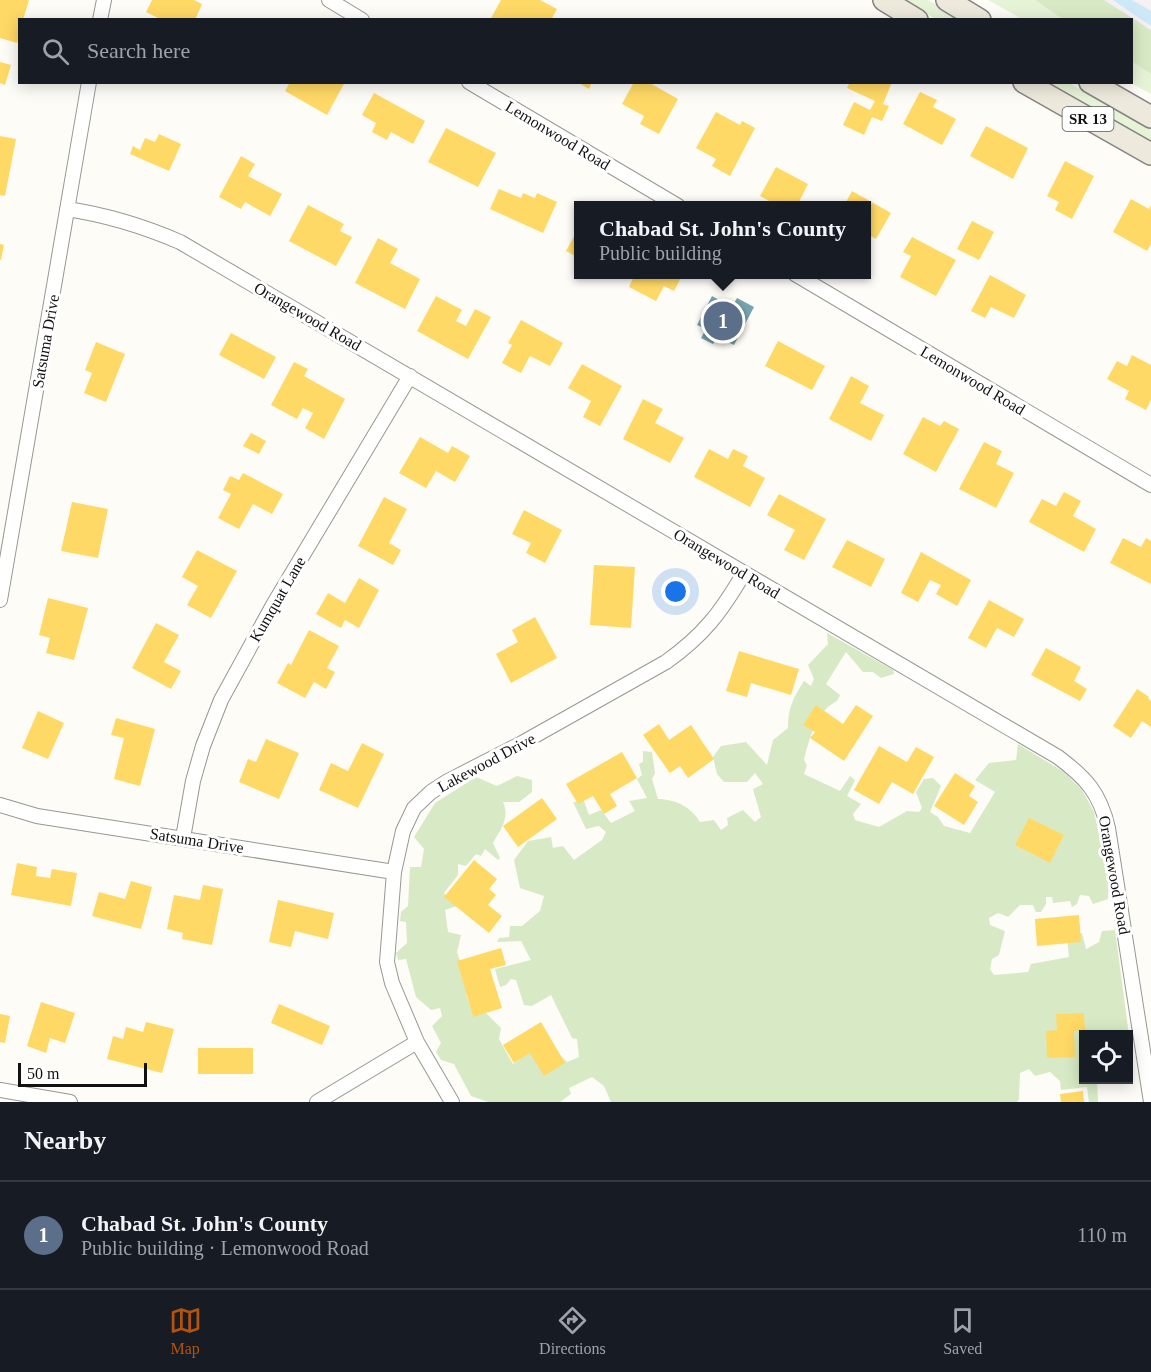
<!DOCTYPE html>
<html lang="en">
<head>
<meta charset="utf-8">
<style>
	body { margin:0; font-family:"Times New Roman",serif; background:#20242c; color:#f1f3f6 }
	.controls { position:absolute; right:18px; bottom:18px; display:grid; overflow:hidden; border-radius:0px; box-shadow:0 3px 15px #0003 }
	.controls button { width:54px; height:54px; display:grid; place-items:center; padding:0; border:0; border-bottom:2px solid #363941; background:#171b24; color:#f1f3f6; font:30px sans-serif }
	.scale { position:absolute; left:18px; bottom:15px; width:129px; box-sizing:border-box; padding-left:6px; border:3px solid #111; border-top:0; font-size:16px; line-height:21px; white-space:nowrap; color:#111; -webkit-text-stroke:4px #fff; paint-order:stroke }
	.you { position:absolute; left:676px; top:592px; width:21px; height:21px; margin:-15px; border:4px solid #fff; border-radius:50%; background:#1a73e8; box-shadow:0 0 0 9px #1a73e833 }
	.badge { display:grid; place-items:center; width:39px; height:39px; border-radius:50%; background:#b45309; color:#fff; font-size:20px; font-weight:700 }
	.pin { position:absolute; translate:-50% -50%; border:3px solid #fff; box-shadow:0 2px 6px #0006 }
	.popup { position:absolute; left:574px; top:201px; width:297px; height:78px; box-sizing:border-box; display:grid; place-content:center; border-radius:0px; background:#171b24; filter:drop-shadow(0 2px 4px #0005); font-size:20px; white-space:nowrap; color:#9ea1a6 }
	.popup b { font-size:22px; color:#f1f3f6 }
	.popup::after { content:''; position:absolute; left:50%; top:100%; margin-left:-12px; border:12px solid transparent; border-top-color:#171b24 }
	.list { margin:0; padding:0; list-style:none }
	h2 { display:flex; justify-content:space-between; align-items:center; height:78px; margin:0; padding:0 24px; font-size:26px }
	h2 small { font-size:20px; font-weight:400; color:#9ea1a6 }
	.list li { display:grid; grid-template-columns:39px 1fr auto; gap:18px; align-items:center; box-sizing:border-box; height:108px; padding:0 24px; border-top:2px solid #363941 }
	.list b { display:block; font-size:22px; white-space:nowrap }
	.list p { margin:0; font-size:20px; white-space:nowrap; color:#9ea1a6 }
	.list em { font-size:20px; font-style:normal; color:#9ea1a6 }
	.icon { flex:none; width:33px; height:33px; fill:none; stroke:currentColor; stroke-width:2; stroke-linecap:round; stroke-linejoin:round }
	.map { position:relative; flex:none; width:1151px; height:1102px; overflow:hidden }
	.search { position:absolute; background:#171b24; box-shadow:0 3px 15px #0003; left:18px; right:18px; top:18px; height:66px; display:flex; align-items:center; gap:15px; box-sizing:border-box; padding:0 21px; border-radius:0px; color:#9ea1a6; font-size:22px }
	.sheet { height:186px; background:#171b24 }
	nav { display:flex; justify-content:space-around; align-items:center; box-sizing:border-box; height:84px; border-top:2px solid #363941; background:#171b24; font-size:16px; color:#9ea1a6 }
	nav a { display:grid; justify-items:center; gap:3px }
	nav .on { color:#b45309 }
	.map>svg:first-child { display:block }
</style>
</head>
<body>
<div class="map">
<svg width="1151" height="1102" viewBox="0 0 1151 1102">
	<rect width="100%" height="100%" fill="#fdfcf7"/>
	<path fill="#f5f0f3" d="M1104 0H1151V30Z"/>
	<path fill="#e7f3d7" d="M902 0H928L961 19H936Z
		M988 0H1035L1062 19H1022Z
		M1132 62 1151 74V94L1131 83Z
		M1045 83H1069L1151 130V144Z"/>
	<path fill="#d8eac5" d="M1035 0H1104L1151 30V74L1132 62V20L1062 19Z
		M827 633 893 670 894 674 881 678 873 672H863L846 652 826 684 840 695 837 701C817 710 809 739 804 760L807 765 804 774 840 791 850 776 855 780 847 796 861 804 853 814 855 820 879 827 907 811 919 812 922 808 916 792 924 779 933 778 941 786 930 812 938 817 944 826 970 833 995 792 975 780 989 763 1016 760 1018 744 1064 772 1082 790 1094 812 1109 877 1108 899 1093 904 1089 896 1080 895 1077 904 1072 907 1070 901 1053 903 1052 897H1046V904L1041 912H1036L1033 905H1020L1008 917 998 913 989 918 990 925 1005 931 999 955 992 959 990 969 994 975 1028 972 1031 964 1069 957 1067 937 1082 933 1086 949 1099 942 1102 931 1115 930 1132 1058 1129 1060 1128 1034H1084V1080H1099L1097 1081 1098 1102H1089L1087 1087 1061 1090 1060 1081 1050 1072 1035 1076 1029 1069 1020 1073 1019 1099 1017 1102H611L604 1086 592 1077 569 1088 571 1094 560 1102H488L471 1096 454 1064 441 1060 436 1052 441 1043 432 1026 442 1016 440 1008 431 1010 416 997 406 959 398 960 396 953 407 943 406 922 400 921 401 912 408 906 410 867H421L424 849 414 837 435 803 476 777 497 786 517 776 532 780V792L519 802H503C510 818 501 829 493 843L500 858 498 860 485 849 481 856 476 854 466 866 458 864V875L444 893 457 906 445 910 448 932 461 935 457 952 470 991 466 994 473 1016 486 1013 501 1028 499 1039 513 1064 531 1052H557L567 1062 579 1057 577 1039 572 1038 551 995 532 1006 524 1005 516 980 511 979 506 985 500 987 495 969 531 960 521 941 497 942 499 938 509 937 510 926H522L540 911 544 896 520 888 514 860 528 841 551 837 553 848 563 846 574 860 602 840 606 832 599 826 586 829 573 802 584 801 589 815 601 810 611 823 635 811 629 801 647 798 637 779 642 775 639 764 643 762V751L652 752 655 773 652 779 658 799C676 799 692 808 700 822L714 820 721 830 728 825 727 818 743 810 755 822 761 817 753 789 763 784 755 773 747 782H724L717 774 713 757 721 746 746 742 767 765 773 740 788 728C788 708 793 698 804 681L811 686 814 679 808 665 828 644Z"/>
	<path fill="#cde8f7" d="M1113 0H1132L1151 11V26Z"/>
	<path fill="#ffd966" d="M0 0H29L23 20H20V33L17 43 0 38Z
		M152 0H194L202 4 195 20H162L146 12Z
		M501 0H540L557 9 551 20H490Z
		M0 62 11 65 5 85 0 83Z
		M290 82H345L327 115 285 91Z
		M577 82H592L589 89Z
		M634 82H648L678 99 659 134 640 124 644 116 622 104Z
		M850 82H892L883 104 889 106 882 121 872 117 864 135 843 125 854 102 870 110 875 101 847 88Z
		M920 92 937 100 933 107 956 119 942 145 903 124Z
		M374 93 425 121 413 144 391 132 387 140 372 132 376 123 362 115Z
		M716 112 740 125 742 121 755 128 730 176 712 166 716 159 696 148Z
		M986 126 1028 148 1013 179 970 156Z
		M446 128 496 153 478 187 428 162Z
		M159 134 181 144 169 171 130 154 133 146 140 150 145 138 155 142Z
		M0 136 16 139 5 196 0 195Z
		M241 156 255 164 248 176 282 194 270 216 245 202 241 209 219 197Z
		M1065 161 1094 176 1072 219 1055 210 1059 202 1047 196Z
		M776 167 808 184 797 206H778L760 196Z
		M499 189 521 198 523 193 535 198 537 193 557 202 543 233 490 209Z
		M852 191 891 213 876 239 867 234V206H844Z
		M1131 199 1149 209 1151 205V244L1147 251 1113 232Z
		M308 205 344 224 340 231 352 237 336 266 289 241Z
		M972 221 994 232 979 260 957 249Z
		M579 227V258L566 251Z
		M912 237 956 260 936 296 900 277 911 256 903 252Z
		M378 238 398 249 390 263 420 279 405 309 355 283Z
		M0 244 4 245 1 260H0Z
		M635 274H683L674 291 664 286 656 301 629 287Z
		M990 275 1026 295 1014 318 991 307 985 318 971 311Z
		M436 296 462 310 456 321 466 326 475 309 491 317 468 359 417 331Z
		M521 320 563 343 550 366 530 356 521 373 502 363 512 345 508 343Z
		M231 333 276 357 264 379 219 355Z
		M778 341 825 366 812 390 765 366Z
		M96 342 125 354 106 402 84 393 92 373 85 370Z
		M1132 355 1151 365V400L1146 410 1125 399 1129 391 1107 379 1117 361 1127 366Z
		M294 362 308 369 304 376 345 399 324 439 305 428 313 413 303 408 297 419 271 405Z
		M582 364 622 386 600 426 583 417 591 401 568 388Z
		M851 376 869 386 860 403 884 415 871 441 829 419Z
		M643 399 663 409 655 423 684 438 670 463 623 439Z
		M923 417 940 426 944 421 959 429 936 472 903 454Z
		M251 433 266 441 259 454 243 446Z
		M420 437 448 453 452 446 470 456 455 482 436 471 426 488 399 473Z
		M984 442 1002 451 996 464 1014 473 996 508 959 489Z
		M709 449 728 459 733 449 748 456 743 466 765 478 750 507 694 477Z
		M243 473 283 494 272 514 253 504 239 529 218 518 231 494 223 490 230 476 239 480Z
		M1064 492 1081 501 1073 516 1096 529 1084 552 1029 522 1042 499 1056 506Z
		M779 494 826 519 804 560 784 550 795 530 767 515Z
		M384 497 407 509 389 543 401 550 393 565 358 546Z
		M72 502 108 509 98 558 61 551Z
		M524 510 562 530 545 563 526 553 531 543 512 534Z
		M1123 538 1141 547 1146 538 1151 541V584L1110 563Z
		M847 540 885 559 871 587 832 567Z
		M197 550 237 571 211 618 187 605 198 586 182 577Z
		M921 552 971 580 957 606 936 594 941 585 930 580 918 602 901 593Z
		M594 565 635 567 631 628 590 625Z
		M359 578 379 590 359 628 345 620 341 628 316 614 328 593 345 603Z
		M48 598 88 608 74 660 46 653 50 638 39 635Z
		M989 600 1024 619 1014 637 997 628 986 648 968 638Z
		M535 617 557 658 511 683 496 654 518 642 512 630Z
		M156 623 179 635 164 662 181 671 171 689 132 668Z
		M309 630 339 646 327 668 335 672 326 689 314 682 305 698 277 683 288 663 291 665Z
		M1046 648 1081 667 1074 681 1087 689 1080 701 1031 675Z
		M739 651 799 669 791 695 751 683 747 697 726 691Z
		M1137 689 1149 697 1148 698 1151 701V727L1142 721 1131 738 1113 726Z
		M816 705 843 724 856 705 873 716 844 761 810 738 815 732 803 725Z
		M38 711 64 723 48 759 22 748Z
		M116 718 155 729 140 786 114 779 124 738 111 735Z
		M659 724 669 740 691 725 714 759 688 778 680 766 670 773 643 735Z
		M266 739 299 753 279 799 239 782 248 759 256 762Z
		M362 743 384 754 358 808 319 790 331 763 348 771Z
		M879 746 907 762 916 747 934 757 913 794 892 782 879 804 854 790Z
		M622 752 637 778 610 794 617 806 604 814 593 796 578 804 566 784Z
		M955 773 975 786 969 796 978 802 964 825 934 806Z
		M542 798 557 819 518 847 503 826Z
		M1029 818 1064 835 1050 863 1015 845Z
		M474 860 497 879 489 889 496 895 488 905 502 916 489 933 444 897Z
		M17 863 37 867 36 876 50 878 52 869 77 873 71 906 11 895Z
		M131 881 152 887 141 929 92 916 99 892 125 899Z
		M203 885 223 889 212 945 182 939 183 933 167 929 174 895 200 900Z
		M278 900 334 913 328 939 295 931 291 947 269 942Z
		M1079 915 1081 942 1037 946 1035 919Z
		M501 948 506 965 490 969 502 1008 473 1017 457 961Z
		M41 1002 75 1013 65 1043 50 1038 46 1053 27 1046Z
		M279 1004 330 1026 322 1045 271 1023Z
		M1084 1013 1085 1030 1074 1031 1075 1057 1047 1058 1046 1031 1057 1030 1056 1014Z
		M0 1014 10 1016 5 1043 0 1042Z
		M146 1022 174 1029 162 1073 107 1059 113 1036 123 1039 126 1027 143 1032Z
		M541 1022 565 1063 544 1076 530 1053 514 1063 503 1045Z
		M198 1048H253V1074H198Z
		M1083 1091 1084 1102H1061L1060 1094Z"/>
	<path fill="#76a5af" d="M712 296 732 307 737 298 754 307 734 345 718 337 713 344 701 338 706 329 697 325Z"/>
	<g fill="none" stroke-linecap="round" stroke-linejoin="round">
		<defs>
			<path id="street" d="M329 0 362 20
				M100 20 104 0
				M469 82 678 206
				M67 209C107 215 143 226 180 242L1058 757C1086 778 1100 793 1108 828L1151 1102
				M795 274 1151 485
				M0 600 89 82
				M0 805 37 816 394 872
				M183 838 193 781 203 746 221 700 273 605 410 376
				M0 1090 70 1102
				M317 1102 417 1042
				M452 1102 417 1042 392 983 387 962 394 872 403 831 414 808 431 792 448 781 522 743 666 662C704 635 721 612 744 573"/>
			<path id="primary" d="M884 0 917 20
				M947 0 980 20
				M1024 82 1151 154
				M1090 82 1151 117"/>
		</defs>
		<use href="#street" stroke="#979795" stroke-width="16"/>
		<use href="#primary" stroke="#858482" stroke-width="24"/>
		<use href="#street" stroke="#fffffe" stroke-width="14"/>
		<use href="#primary" stroke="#ede9dc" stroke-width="21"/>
	</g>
	<g text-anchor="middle" stroke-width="6" stroke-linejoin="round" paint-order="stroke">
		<rect fill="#fff" stroke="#585858" stroke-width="1.5" x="1062.5" y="107" width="51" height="24" rx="4.5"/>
		<g font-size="15" font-weight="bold" fill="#111">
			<text x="1088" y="124">SR 13</text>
		</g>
		<g font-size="16" fill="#111" stroke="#fff">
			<text transform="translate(558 135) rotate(31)" y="6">Lemonwood Road</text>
			<text transform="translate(308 316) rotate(30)" y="6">Orangewood Road</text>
			<text transform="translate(45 341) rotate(-80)" y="6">Satsuma Drive</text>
			<text transform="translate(973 380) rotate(31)" y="6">Lemonwood Road</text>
			<text transform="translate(727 563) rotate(31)" y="6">Orangewood Road</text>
			<text transform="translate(277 599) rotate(-60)" y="6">Kumquat Lane</text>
			<text transform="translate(486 762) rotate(-28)" y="6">Lakewood Drive</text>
			<text transform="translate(197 840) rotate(9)" y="6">Satsuma Drive</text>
			<text transform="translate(1115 875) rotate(80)" y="6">Orangewood Road</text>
		</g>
	</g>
</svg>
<div class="controls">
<button><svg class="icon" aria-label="locate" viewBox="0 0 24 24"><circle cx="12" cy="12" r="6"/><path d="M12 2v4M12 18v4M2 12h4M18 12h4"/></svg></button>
</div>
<div class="scale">50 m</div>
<div class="you"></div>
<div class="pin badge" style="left:723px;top:321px;background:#5c6f8a">1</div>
<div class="popup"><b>Chabad St. John's County</b>Public building</div>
<div class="search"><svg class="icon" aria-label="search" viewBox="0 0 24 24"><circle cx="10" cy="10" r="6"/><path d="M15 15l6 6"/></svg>Search here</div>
</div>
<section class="sheet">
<h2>Nearby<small></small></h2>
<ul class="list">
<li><span class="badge" style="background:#5c6f8a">1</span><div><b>Chabad St. John's County</b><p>Public building · Lemonwood Road</p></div><em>110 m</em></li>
</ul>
</section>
<nav>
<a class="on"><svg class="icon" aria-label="map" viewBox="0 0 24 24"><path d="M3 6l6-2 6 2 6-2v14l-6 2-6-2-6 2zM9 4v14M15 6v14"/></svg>Map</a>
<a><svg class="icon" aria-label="directions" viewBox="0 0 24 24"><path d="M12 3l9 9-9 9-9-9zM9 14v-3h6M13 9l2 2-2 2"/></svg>Directions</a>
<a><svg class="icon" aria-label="saved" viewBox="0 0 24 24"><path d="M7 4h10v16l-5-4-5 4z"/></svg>Saved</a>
</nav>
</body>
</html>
